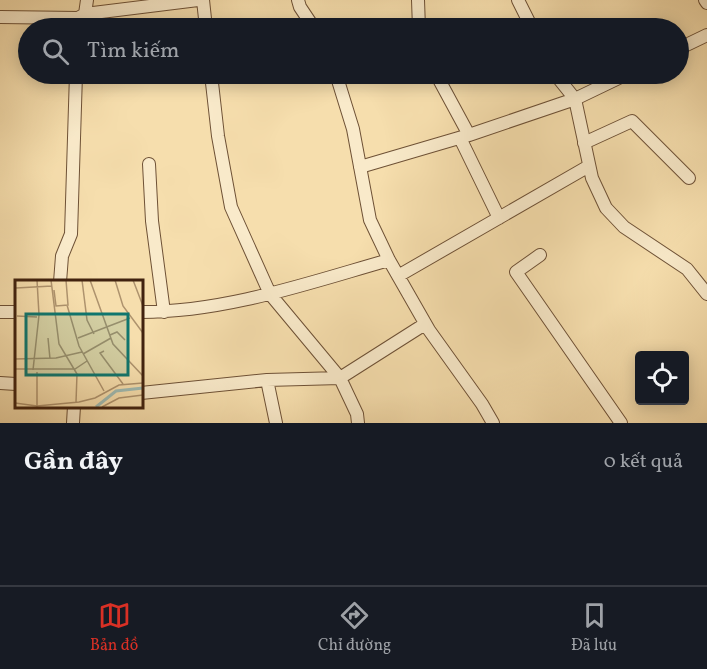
<!DOCTYPE html>
<html lang="vi">
<head>
<meta charset="utf-8">
<style>
	body { margin:0; font-family:Vollkorn,serif; background:#20242c; color:#f1f3f6 }
	.controls { position:absolute; right:18px; bottom:18px; display:grid; overflow:hidden; border-radius:6px; box-shadow:0 3px 15px #0003 }
	.controls button { width:54px; height:54px; display:grid; place-items:center; padding:0; border:0; border-bottom:2px solid #363941; background:#171b24; color:#f1f3f6; font:30px sans-serif }
	.list { margin:0; padding:0; list-style:none }
	h2 { display:flex; justify-content:space-between; align-items:center; height:78px; margin:0; padding:0 24px; font-size:26px }
	h2 small { font-size:20px; font-weight:400; color:#9ea1a6 }
	.icon { flex:none; width:33px; height:33px; fill:none; stroke:currentColor; stroke-width:2; stroke-linecap:round; stroke-linejoin:round }
	.map { position:relative; flex:none; width:707px; height:423px; overflow:hidden }
	.search { position:absolute; background:#171b24; box-shadow:0 3px 15px #0003; left:18px; right:18px; top:18px; height:66px; display:flex; align-items:center; gap:15px; box-sizing:border-box; padding:0 21px; border-radius:33px; color:#9ea1a6; font-size:22px }
	.sheet { height:162px; background:#171b24 }
	nav { display:flex; justify-content:space-around; align-items:center; box-sizing:border-box; height:84px; border-top:2px solid #363941; background:#171b24; font-size:16px; color:#9ea1a6 }
	nav a { display:grid; justify-items:center; gap:3px }
	nav .on { color:#d93025 }
	.map>svg:first-child { display:block }
</style>
</head>
<body>
<div class="map">
<svg width="707" height="423" viewBox="0 0 707 423">
	<rect width="100%" height="100%" fill="#f6dead"/>
	<filter id="stains"><feTurbulence type="fractalNoise" baseFrequency=".00333" numOctaves="4"/><feColorMatrix values="0 0 0 0 .2 0 0 0 0 .09 0 0 0 0 .02 0 0 0 .5 -.17"/></filter>
	<radialGradient id="worn" r=".72"><stop offset=".6" stop-color="#630" stop-opacity="0"/><stop offset="1" stop-color="#630" stop-opacity=".3"/></radialGradient>
	<g fill="none" stroke-linecap="round" stroke-linejoin="round">
		<defs>
			<path id="minor" d="M203 0 206 28
				M298 0 300 7 314 28
				M418 0 419 28
				M518 0 532 28
				M705 0 707 3
				M85 14 87 0
				M0 17 78 18
				M77 28 78 18 85 14 198 0
				M678 49 707 35
				M211 74 218 136 231 207 270 294 340 378 357 414 358 423
				M336 74 353 129 370 220 389 260 429 330 482 404 493 423
				M436 74 469 135
				M555 74 575 99 592 178 606 208 624 227 687 269 707 294
				M460 138 499 218
				M584 143 632 121 689 178
				M149 164 152 221 164 312
				M360 167 469 135 575 99 627 74
				M540 255 516 272 621 423
				M398 276 589 166
				M60 282 62 256 71 234 76 74
				M0 312H16
				M141 312C226 312 308 283 389 260
				M267 380 276 423
				M0 383 16 384
				M141 393 267 380 340 378 425 324
				M73 423 74 406"/>
		</defs>
		<use href="#minor" stroke="#6e5136" stroke-width="14"/>
		<use href="#minor" stroke="#f9eaca" stroke-width="12"/>
	</g>
	<g transform="translate(15 280)">
		<rect width="128" height="128" fill="#f6dead"/>
		<path fill="none" stroke="#9fbbb3" stroke-width="3" d="M81 127 101 111 128 108"/>
		<path fill="none" stroke="#ae936e" stroke-width="1.5" d="M36 0 44 64 62 94 61 122M67 0 72 40 79 54M75 0 98 64 128 96M100 0 108 26 128 53M118 0 128 26M1 8 37 6M39 10 41 26 53 25 51 0M52 25 64 66 89 111M2 36 22 37M95 55 102 52 110 60M33 58 35 79M63 58 115 38M89 71 85 73 108 104M0 72V8M68 74 96 58M0 79 41 78 67 72M0 86V112M0 89H60L72 81M18 90 24 35 22 0M22 92V127M0 123 22 126 64 122 80 118 104 105 128 103M87 127 104 118 128 115"/>
		<path fill="#0f766e" fill-opacity="0.15" stroke="#0f766e" stroke-width="3" d="M11 34H113V95H11Z"/>
		<rect width="128" height="128" fill="none" stroke="#41220f" stroke-width="3"/>
	</g>
	<rect width="100%" height="100%" filter="url(#stains)"/>
	<rect width="100%" height="100%" fill="url(#worn)"/>
</svg>
<div class="controls">
<button><svg class="icon" aria-label="locate" viewBox="0 0 24 24"><circle cx="12" cy="12" r="6"/><path d="M12 2v4M12 18v4M2 12h4M18 12h4"/></svg></button>
</div>
<div class="search"><svg class="icon" aria-label="search" viewBox="0 0 24 24"><circle cx="10" cy="10" r="6"/><path d="M15 15l6 6"/></svg>Tìm kiếm</div>
</div>
<section class="sheet">
<h2>Gần đây<small>0 kết quả</small></h2>
<ul class="list">
</ul>
</section>
<nav>
<a class="on"><svg class="icon" aria-label="map" viewBox="0 0 24 24"><path d="M3 6l6-2 6 2 6-2v14l-6 2-6-2-6 2zM9 4v14M15 6v14"/></svg>Bản đồ</a>
<a><svg class="icon" aria-label="directions" viewBox="0 0 24 24"><path d="M12 3l9 9-9 9-9-9zM9 14v-3h6M13 9l2 2-2 2"/></svg>Chỉ đường</a>
<a><svg class="icon" aria-label="saved" viewBox="0 0 24 24"><path d="M7 4h10v16l-5-4-5 4z"/></svg>Đã lưu</a>
</nav>
</body>
</html>
